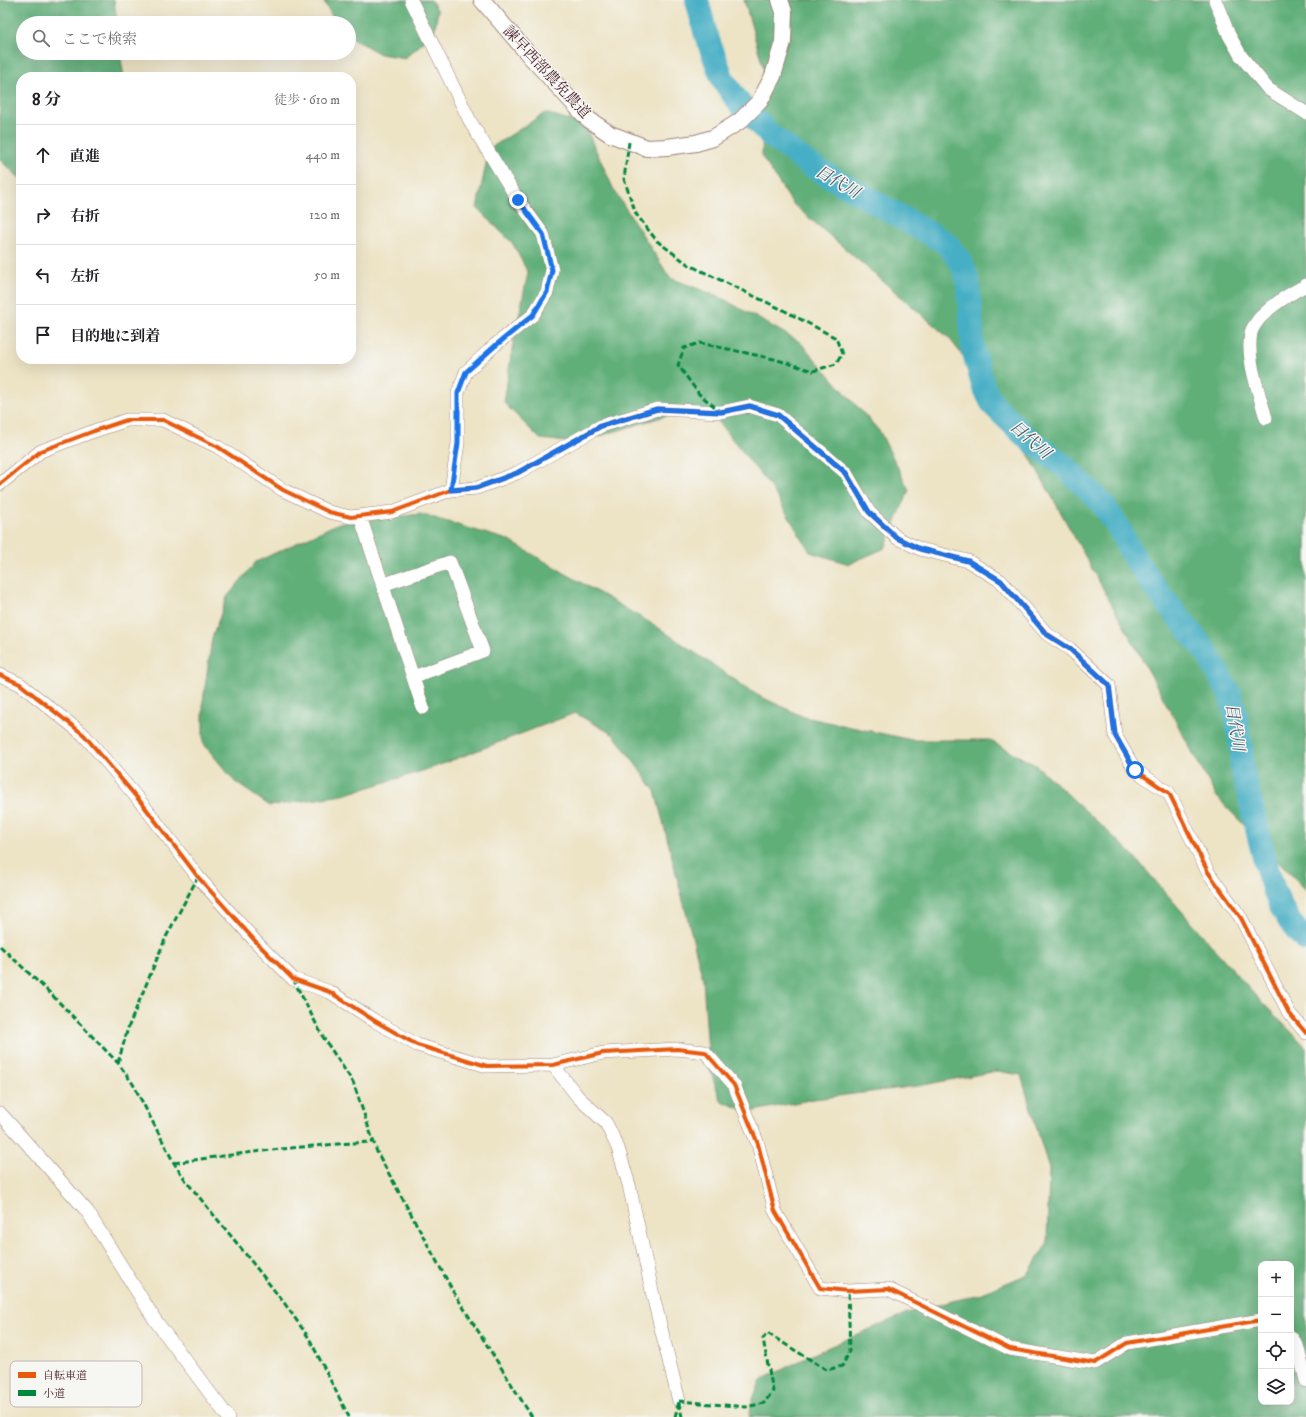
<!DOCTYPE html>
<html lang="ja">
<head>
<meta charset="utf-8">
<style>
	body { margin:0; font-family:"IM FELL DW Pica","Noto Serif JP",serif; background:#f6f6f6; color:#202124 }
	.controls { position:absolute; right:12px; bottom:12px; display:grid; overflow:hidden; border-radius:8px; box-shadow:0 4px 16px #0002 }
	.controls button { width:36px; height:36px; display:grid; place-items:center; padding:0; border:0; border-bottom:1px solid #e0e0e0; background:#fff; color:#202124; font:20px sans-serif }
	.stop { position:absolute; width:12px; height:12px; margin:-9px; border:3px solid #1a73e8; border-radius:50%; background:#fff }
	.stop.end { background:#1a73e8; border-color:#fff; box-shadow:0 1px 4px #0008 }
	.list { margin:0; padding:0; list-style:none }
	h2 { display:flex; justify-content:space-between; align-items:center; height:52px; margin:0; padding:0 16px; font-size:17px }
	h2 small { font-size:13px; font-weight:400; color:#757577 }
	.list li { display:grid; grid-template-columns:26px 1fr auto; gap:12px; align-items:center; box-sizing:border-box; height:60px; padding:0 16px; border-top:1px solid #e0e0e0 }
	.list b { display:block; font-size:15px; white-space:nowrap }
	.list em { font-size:13px; font-style:normal; color:#757577 }
	.icon { flex:none; width:22px; height:22px; fill:none; stroke:currentColor; stroke-width:2; stroke-linecap:round; stroke-linejoin:round }
	.map { position:relative; flex:none; width:1306px; height:1417px; overflow:hidden }
	.search { position:absolute; background:#fff; box-shadow:0 4px 16px #0002; left:16px; top:16px; width:340px; height:44px; display:flex; align-items:center; gap:10px; box-sizing:border-box; padding:0 14px; border-radius:22px; color:#757577; font-size:15px }
	.panel { position:absolute; background:#fff; box-shadow:0 4px 16px #0002; left:16px; top:72px; width:340px; height:292px; border-radius:16px }
	.map>svg:first-child { display:block }
</style>
</head>
<body>
<div class="map">
<svg width="1306" height="1417" viewBox="0 0 1306 1417">
	<rect width="100%" height="100%" fill="#f6f6f2"/>
	<filter id="ink" filterUnits="userSpaceOnUse"><feTurbulence type="fractalNoise" baseFrequency=".025" numOctaves="2"/><feDisplacementMap in="SourceGraphic" scale="8" xChannelSelector="R" yChannelSelector="G"/><feConvolveMatrix kernelMatrix="1 2 1 2 8 2 1 2 1" color-interpolation-filters="sRGB"/></filter>
	<filter id="wash" filterUnits="userSpaceOnUse"><feTurbulence type="fractalNoise" baseFrequency=".012" numOctaves="4" result="noise"/><feDisplacementMap in="SourceGraphic" scale="16" xChannelSelector="R" yChannelSelector="G"/><feGaussianBlur stdDeviation="0.9" result="paint"/><feColorMatrix in="noise" values="0 0 0 0 0 0 0 0 0 0 0 0 0 0 0 0 0 1.4 0 .05"/><feComposite in="paint" operator="in"/></filter>
	<g filter="url(#wash)">
		<rect width="100%" height="100%" fill="#ede3c5"/>
		<path fill="#61af79" stroke="#566752" fill-rule="evenodd" d="M0 0H114L117 23H23V53H120L124 77H21V179L0 160Z
			M323 0H431L438 11 434 33 405 58 380 54 349 36V23H336Z
			M744 0H1306V890L1216 796 1140 655 1001 405 949 338 793 204 762 157 764 70Z
			M545 113 584 124 614 190 670 278 718 296 800 342 880 432 909 490 885 548 849 564 810 552 772 489 717 420 675 413 577 443 540 439 504 403 512 349 528 273 513 244 477 208 489 149Z
			M421 514 508 540 659 628 757 695 804 717 912 740H989L1037 766 1131 853 1252 992 1306 1047V1417H749L752 1401 761 1380 822 1350 907 1313 980 1294 1028 1274 1047 1244 1049 1169 1021 1075 997 1071 918 1086 814 1099 749 1112 721 1101 709 1067 703 979 655 791 614 735 575 713 432 768 343 795 270 806 235 782 203 743V701L212 638 227 597 256 562 339 523ZM1261 1264H1291V1402H1261Z"/>
		<g fill="none" stroke-linecap="round" stroke-linejoin="round">
			<path stroke="#46afc5" stroke-width="24" d="M697 0 706 35 723 80 739 103 769 134 810 165 946 243 961 262 968 280 973 349 983 385 993 405 1025 436 1064 466 1103 504 1120 530 1132 554 1152 584 1207 653 1230 694 1236 715 1242 755 1241 765C1247 787 1253 810 1258 833 1267 870 1276 913 1306 940"/>
		</g>
	</g>
	<g filter="url(#ink)">
		<g fill="none" stroke-linecap="round" stroke-linejoin="round">
			<defs>
				<path id="minor" d="M411 0 471 123 518 200 543 234 552 270 547 292 533 315 495 345 466 372 458 393V443L451 490
					M1215 0 1229 35 1241 56 1268 89 1306 113
					M1266 418C1259 393 1246 358 1251 333 1252 328 1259 318 1263 315 1275 302 1291 294 1306 285
					M0 484 41 451 94 431 127 420H163L218 447 283 490 329 512 351 517 392 512 451 490 477 488 517 473 601 426 657 409 721 412 749 406 778 415 846 473 869 512 897 538 920 549 968 561 1001 581 1047 634 1070 649 1109 685 1115 735 1135 770 1169 793 1208 872 1241 918 1289 1013 1306 1033
					M360 516 423 708
					M382 585 450 562 483 651 413 677
					M0 675 20 684 84 735 144 806 198 877 257 943 293 979 330 992 375 1021 417 1045 487 1066 553 1065 603 1053 677 1049 705 1052 734 1085 758 1144 775 1211 820 1288 848 1291 888 1289 1010 1349 1095 1363 1127 1343 1261 1320
					M553 1065 578 1097 606 1123 618 1148 629 1185 654 1300 679 1401
					M0 1113 87 1211 155 1320 228 1417
					M1291 1337 1297 1345 1306 1381"/>
				<path id="tertiary" d="M482 0 530 56 588 119 610 134 647 148 667 147 696 143 713 138 740 121 760 101 773 76 783 42 784 12 780 0"/>
			</defs>
			<use href="#minor" stroke="#9c8178" stroke-width="14"/>
			<use href="#tertiary" stroke="#9c8178" stroke-width="18"/>
			<use href="#minor" stroke="#fff" stroke-width="13"/>
			<use href="#tertiary" stroke="#fff" stroke-width="16"/>
			<path stroke="#00873e" stroke-width="3" stroke-dasharray="6 3" stroke-linecap="butt" d="M629 142 624 179 636 214 657 241 689 265 785 311 836 338 842 354 836 364 813 371 774 359 700 343 684 348 678 365 699 394 721 412
				M0 946 52 995 118 1063 133 1084 174 1163 186 1181 240 1247 285 1304 309 1338 349 1417
				M293 979 323 1037 353 1082 377 1152 453 1291 532 1417
				M118 1063 128 1028 166 937 198 877
				M174 1163C240 1153 306 1145 373 1142
				M679 1401 746 1407 764 1403 773 1391 763 1339 767 1333 827 1370 842 1366 850 1351 848 1291
				M679 1403 682 1417
				M675 1417 679 1401"/>
			<defs>
				<path id="cycleway" d="M0 484 41 451 94 431 127 420H163L218 447 283 490 329 512 351 517 392 512 451 490 477 488 517 473 601 426 657 409 721 412 749 406 778 415 846 473 869 512 897 538 920 549 968 561 1001 581 1047 634 1070 649 1109 685 1115 735 1135 770 1169 793 1208 872 1241 918 1289 1013 1306 1033
					M0 675 20 684 84 735 144 806 198 877 257 943 293 979 330 992 375 1021 417 1045 487 1066 553 1065 603 1053 677 1049 705 1052 734 1085 758 1144 775 1211 820 1288 848 1291 888 1289 1010 1349 1095 1363 1127 1343 1261 1320"/>
			</defs>
			<use href="#cycleway" stroke="#f6f6f2" stroke-width="6"/>
			<use href="#cycleway" stroke="#e8590c" stroke-width="4"/>
		</g>
	</g>
	<g fill="none" stroke-linecap="round" stroke-linejoin="round" filter="url(#ink)">
		<path stroke="#1a73e8" stroke-width="5" d="M518 200 543 234 552 270 547 292 533 315 495 346 466 372 458 393V443L451 490 476 488 517 473 601 426 657 409 721 412 750 406 778 415 846 473 869 512 897 538 920 549 968 561 1001 581 1046 634 1070 649 1109 685 1115 735 1135 770"/>
	</g>
	<g text-anchor="middle" stroke-width="3" stroke-linejoin="round" paint-order="stroke">
		<g font-size="15" fill="#4a1f2b" stroke="#f6f6f2">
			<text transform="translate(547 72) rotate(47)" y="5">諫早西部農免農道</text>
		</g>
		<g font-size="16" font-style="italic" fill="#485969" stroke="#f6f6f2">
			<text transform="translate(838 181) rotate(30)" y="6">目代川</text>
			<text transform="translate(1031 439) rotate(41)" y="6">目代川</text>
			<text transform="translate(1236 727) rotate(81)" y="6">目代川</text>
		</g>
	</g>
	<rect x="10" y="1361" width="132" height="46" rx="6" fill="#f6f6f2" stroke="#c2b6b6" stroke-width="1"/>
	<rect x="18" y="1372" width="18" height="6" fill="#e8590c"/>
	<rect x="18" y="1390" width="18" height="6" fill="#00873e"/>
	<g font-size="11" fill="#4a1f2b">
		<text x="43" y="1379">自転車道</text>
		<text x="43" y="1397">小道</text>
	</g>
</svg>
<div class="controls">
<button>+</button>
<button>−</button>
<button><svg class="icon" aria-label="locate" viewBox="0 0 24 24"><circle cx="12" cy="12" r="6"/><path d="M12 2v4M12 18v4M2 12h4M18 12h4"/></svg></button>
<button><svg class="icon" aria-label="layers" viewBox="0 0 24 24"><path d="M12 4l9 5-9 5-9-5zM3 14l9 5 9-5"/></svg></button>
</div>
<div class="stop" style="left:1135px;top:770px"></div>
<div class="stop end" style="left:518px;top:200px"></div>
<div class="search"><svg class="icon" aria-label="search" viewBox="0 0 24 24"><circle cx="10" cy="10" r="6"/><path d="M15 15l6 6"/></svg>ここで検索</div>
<section class="panel">
<h2>8 分<small>徒歩 · 610 m</small></h2>
<ul class="list">
<li><svg class="icon" aria-label="ahead" viewBox="0 0 24 24"><path d="M12 20V5M6 11l6-6 6 6"/></svg><div><b>直進</b></div><em>440 m</em></li>
<li><svg class="icon" aria-label="right" viewBox="0 0 24 24"><path d="M7 20v-9h11M14 6l5 5-5 5"/></svg><div><b>右折</b></div><em>120 m</em></li>
<li><svg class="icon" aria-label="left" viewBox="0 0 24 24"><path d="M17 20v-9H6M10 6l-5 5 5 5"/></svg><div><b>左折</b></div><em>50 m</em></li>
<li><svg class="icon" aria-label="arrive" viewBox="0 0 24 24"><path d="M6 21V4h12l-3 4 3 4H6"/></svg><div><b>目的地に到着</b></div></li>
</ul>
</section>
</div>
</body>
</html>
